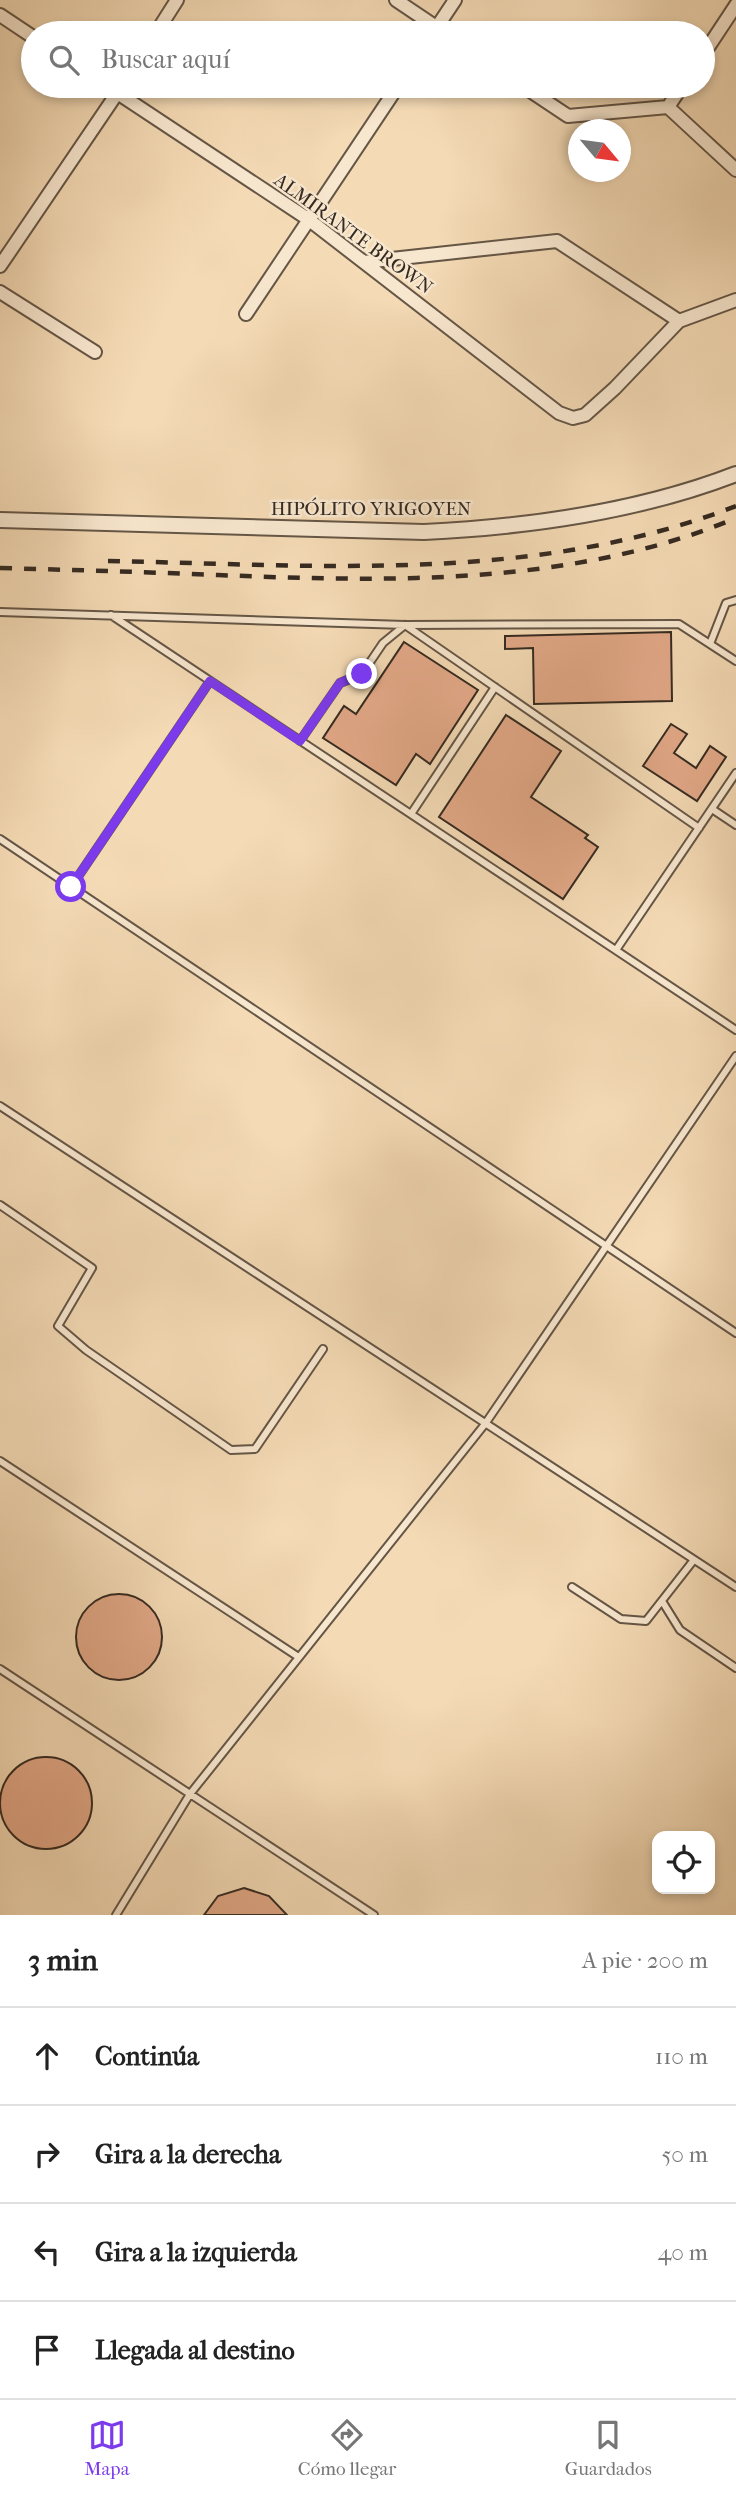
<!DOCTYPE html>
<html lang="es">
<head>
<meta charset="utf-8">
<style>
	body { margin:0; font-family:"IM FELL French Canon",serif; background:#f2f2f2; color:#222 }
	.controls { position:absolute; right:21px; bottom:21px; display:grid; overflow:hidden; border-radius:14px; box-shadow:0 4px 10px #0003 }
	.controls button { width:63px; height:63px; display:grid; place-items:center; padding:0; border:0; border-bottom:2px solid #e0e0e0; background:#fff; color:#222; font:35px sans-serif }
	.compass { position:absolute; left:568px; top:119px; width:63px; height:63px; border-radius:50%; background:#fff; box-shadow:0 4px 10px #0003; rotate:119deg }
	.stop { position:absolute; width:21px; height:21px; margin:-16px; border:5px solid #7c3aed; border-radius:50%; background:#fff }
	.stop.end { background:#7c3aed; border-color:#fff; box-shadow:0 2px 7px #0008 }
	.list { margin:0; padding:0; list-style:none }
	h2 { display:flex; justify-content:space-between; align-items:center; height:91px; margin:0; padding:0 28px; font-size:30px }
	h2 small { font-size:23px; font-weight:400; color:#767676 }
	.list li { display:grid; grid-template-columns:46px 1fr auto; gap:21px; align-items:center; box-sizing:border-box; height:98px; padding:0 28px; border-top:2px solid #e0e0e0 }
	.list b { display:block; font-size:26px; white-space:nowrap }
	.list em { font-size:23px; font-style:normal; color:#767676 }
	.icon { flex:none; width:38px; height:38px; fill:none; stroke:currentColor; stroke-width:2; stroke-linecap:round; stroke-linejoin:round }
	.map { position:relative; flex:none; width:736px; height:1915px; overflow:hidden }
	.search { position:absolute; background:#fff; box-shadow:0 4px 10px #0003; left:21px; right:21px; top:21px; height:77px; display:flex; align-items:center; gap:18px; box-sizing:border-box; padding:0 24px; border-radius:38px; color:#767676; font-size:26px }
	.sheet { height:483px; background:#fff }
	nav { display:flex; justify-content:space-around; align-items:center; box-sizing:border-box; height:98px; border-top:2px solid #e0e0e0; background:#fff; font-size:19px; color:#767676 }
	nav a { display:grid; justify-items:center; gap:4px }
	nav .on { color:#7c3aed }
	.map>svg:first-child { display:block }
</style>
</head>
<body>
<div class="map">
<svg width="736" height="1915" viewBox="0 0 736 1915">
	<rect width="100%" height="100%" fill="#f4dab5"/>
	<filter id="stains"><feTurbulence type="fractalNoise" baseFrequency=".00286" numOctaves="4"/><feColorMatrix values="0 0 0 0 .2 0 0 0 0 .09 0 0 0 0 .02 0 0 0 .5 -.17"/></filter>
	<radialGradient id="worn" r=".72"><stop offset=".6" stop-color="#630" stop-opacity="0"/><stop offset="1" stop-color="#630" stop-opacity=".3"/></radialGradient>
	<path fill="#e2a887" stroke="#352a21" stroke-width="2" d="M671 632 672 701 534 704 533 648 505 649V636Z
		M404 642 478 690 430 764 416 754 396 785 323 738 344 706 356 714Z
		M506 715 561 751 531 797 588 835 585 838 598 847 563 899 439 817Z
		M671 724 687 734 674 753 696 768 710 746 726 757 697 801 643 766Z
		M76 1637a43 43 0 1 1 86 0a43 43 0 1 1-86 0Z
		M0 1803a46 46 0 1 1 92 0a46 46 0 1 1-92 0Z
		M244 1888 269 1896 287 1915H204L218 1896Z"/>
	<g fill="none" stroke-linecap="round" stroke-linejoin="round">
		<defs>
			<path id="service" d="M0 612 405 625 679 624 736 661
				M111 615 736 1030
				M710 644 726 603 736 600
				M300 741 340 683 362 674 383 643 405 625 699 828
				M712 809 736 825
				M411 814 495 687
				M0 839 736 1333
				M71 887 210 681
				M616 950 736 773
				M0 1106 736 1587
				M0 1205 92 1268 58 1326 86 1350 231 1450 255 1449 323 1349
				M0 1461 297 1656
				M572 1587 621 1619 646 1621 693 1561
				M662 1601 680 1630 736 1668
				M0 1669 374 1915
				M116 1915 190 1794 485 1424 736 1056"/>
			<path id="minor" d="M396 0 445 33
				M0 15 33 37
				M156 33 177 0
				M433 33 455 0
				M703 55 736 5
				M107 86 308 219 559 413 573 418 585 415 615 388 679 321 736 300
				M523 86 568 116 668 107 736 170
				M668 107 682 86
				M364 262 557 241 679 321
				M0 266 122 86
				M0 292 95 352
				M246 314 398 86"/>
			<path id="tertiary" d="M0 520 424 532C528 527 638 512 736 474"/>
		</defs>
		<use href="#service" stroke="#655646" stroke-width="10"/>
		<use href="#minor" stroke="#655646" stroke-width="16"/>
		<use href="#tertiary" stroke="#655646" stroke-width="18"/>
		<use href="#service" stroke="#f8e7cf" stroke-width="6"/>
		<use href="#minor" stroke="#f8e7cf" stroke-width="12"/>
		<use href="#tertiary" stroke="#f8e7cf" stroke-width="14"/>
		<path stroke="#352a21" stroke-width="4.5" stroke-dasharray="12 12" stroke-linecap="butt" d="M108 561C319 565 536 584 736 506
			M0 568C73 570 145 572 218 575 390 582 574 586 736 518"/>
	</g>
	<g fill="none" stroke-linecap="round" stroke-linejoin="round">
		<path stroke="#7c3aed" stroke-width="9" d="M71 887 210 681 300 741 340 683 362 674"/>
	</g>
	<g text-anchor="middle" stroke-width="5" stroke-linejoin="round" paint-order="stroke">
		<g font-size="19" fill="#352a21" stroke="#f8e7cf">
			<text transform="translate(354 233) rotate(36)" y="7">ALMIRANTE BROWN</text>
			<text x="371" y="515">HIPÓLITO YRIGOYEN</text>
		</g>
	</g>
	<rect width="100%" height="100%" filter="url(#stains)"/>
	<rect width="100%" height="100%" fill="url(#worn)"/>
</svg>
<div class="controls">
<button><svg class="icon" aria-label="locate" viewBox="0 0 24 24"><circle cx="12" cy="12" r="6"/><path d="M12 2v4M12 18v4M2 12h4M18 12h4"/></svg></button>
</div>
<svg class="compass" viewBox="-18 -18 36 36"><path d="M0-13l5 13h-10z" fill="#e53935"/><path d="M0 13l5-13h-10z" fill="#767676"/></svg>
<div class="stop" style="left:71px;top:887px"></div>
<div class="stop end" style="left:362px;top:674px"></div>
<div class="search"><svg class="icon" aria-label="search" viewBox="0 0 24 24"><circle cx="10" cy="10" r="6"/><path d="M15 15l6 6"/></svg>Buscar aquí</div>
</div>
<section class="sheet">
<h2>3 min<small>A pie · 200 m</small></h2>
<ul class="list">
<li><svg class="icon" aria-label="ahead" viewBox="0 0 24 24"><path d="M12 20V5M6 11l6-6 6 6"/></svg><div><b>Continúa</b></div><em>110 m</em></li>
<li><svg class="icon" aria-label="right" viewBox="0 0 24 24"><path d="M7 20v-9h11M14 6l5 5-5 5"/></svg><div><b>Gira a la derecha</b></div><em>50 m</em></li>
<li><svg class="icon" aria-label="left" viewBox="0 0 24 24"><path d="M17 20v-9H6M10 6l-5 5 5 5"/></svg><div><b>Gira a la izquierda</b></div><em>40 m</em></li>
<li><svg class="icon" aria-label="arrive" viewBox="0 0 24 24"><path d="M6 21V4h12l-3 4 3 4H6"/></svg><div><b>Llegada al destino</b></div></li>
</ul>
</section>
<nav>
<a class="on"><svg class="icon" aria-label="map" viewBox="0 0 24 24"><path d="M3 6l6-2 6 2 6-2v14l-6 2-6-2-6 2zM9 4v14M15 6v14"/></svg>Mapa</a>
<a><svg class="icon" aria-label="directions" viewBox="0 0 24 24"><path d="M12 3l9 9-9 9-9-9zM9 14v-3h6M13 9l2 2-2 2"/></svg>Cómo llegar</a>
<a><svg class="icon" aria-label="saved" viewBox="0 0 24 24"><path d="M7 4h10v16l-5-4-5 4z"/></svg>Guardados</a>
</nav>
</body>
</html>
